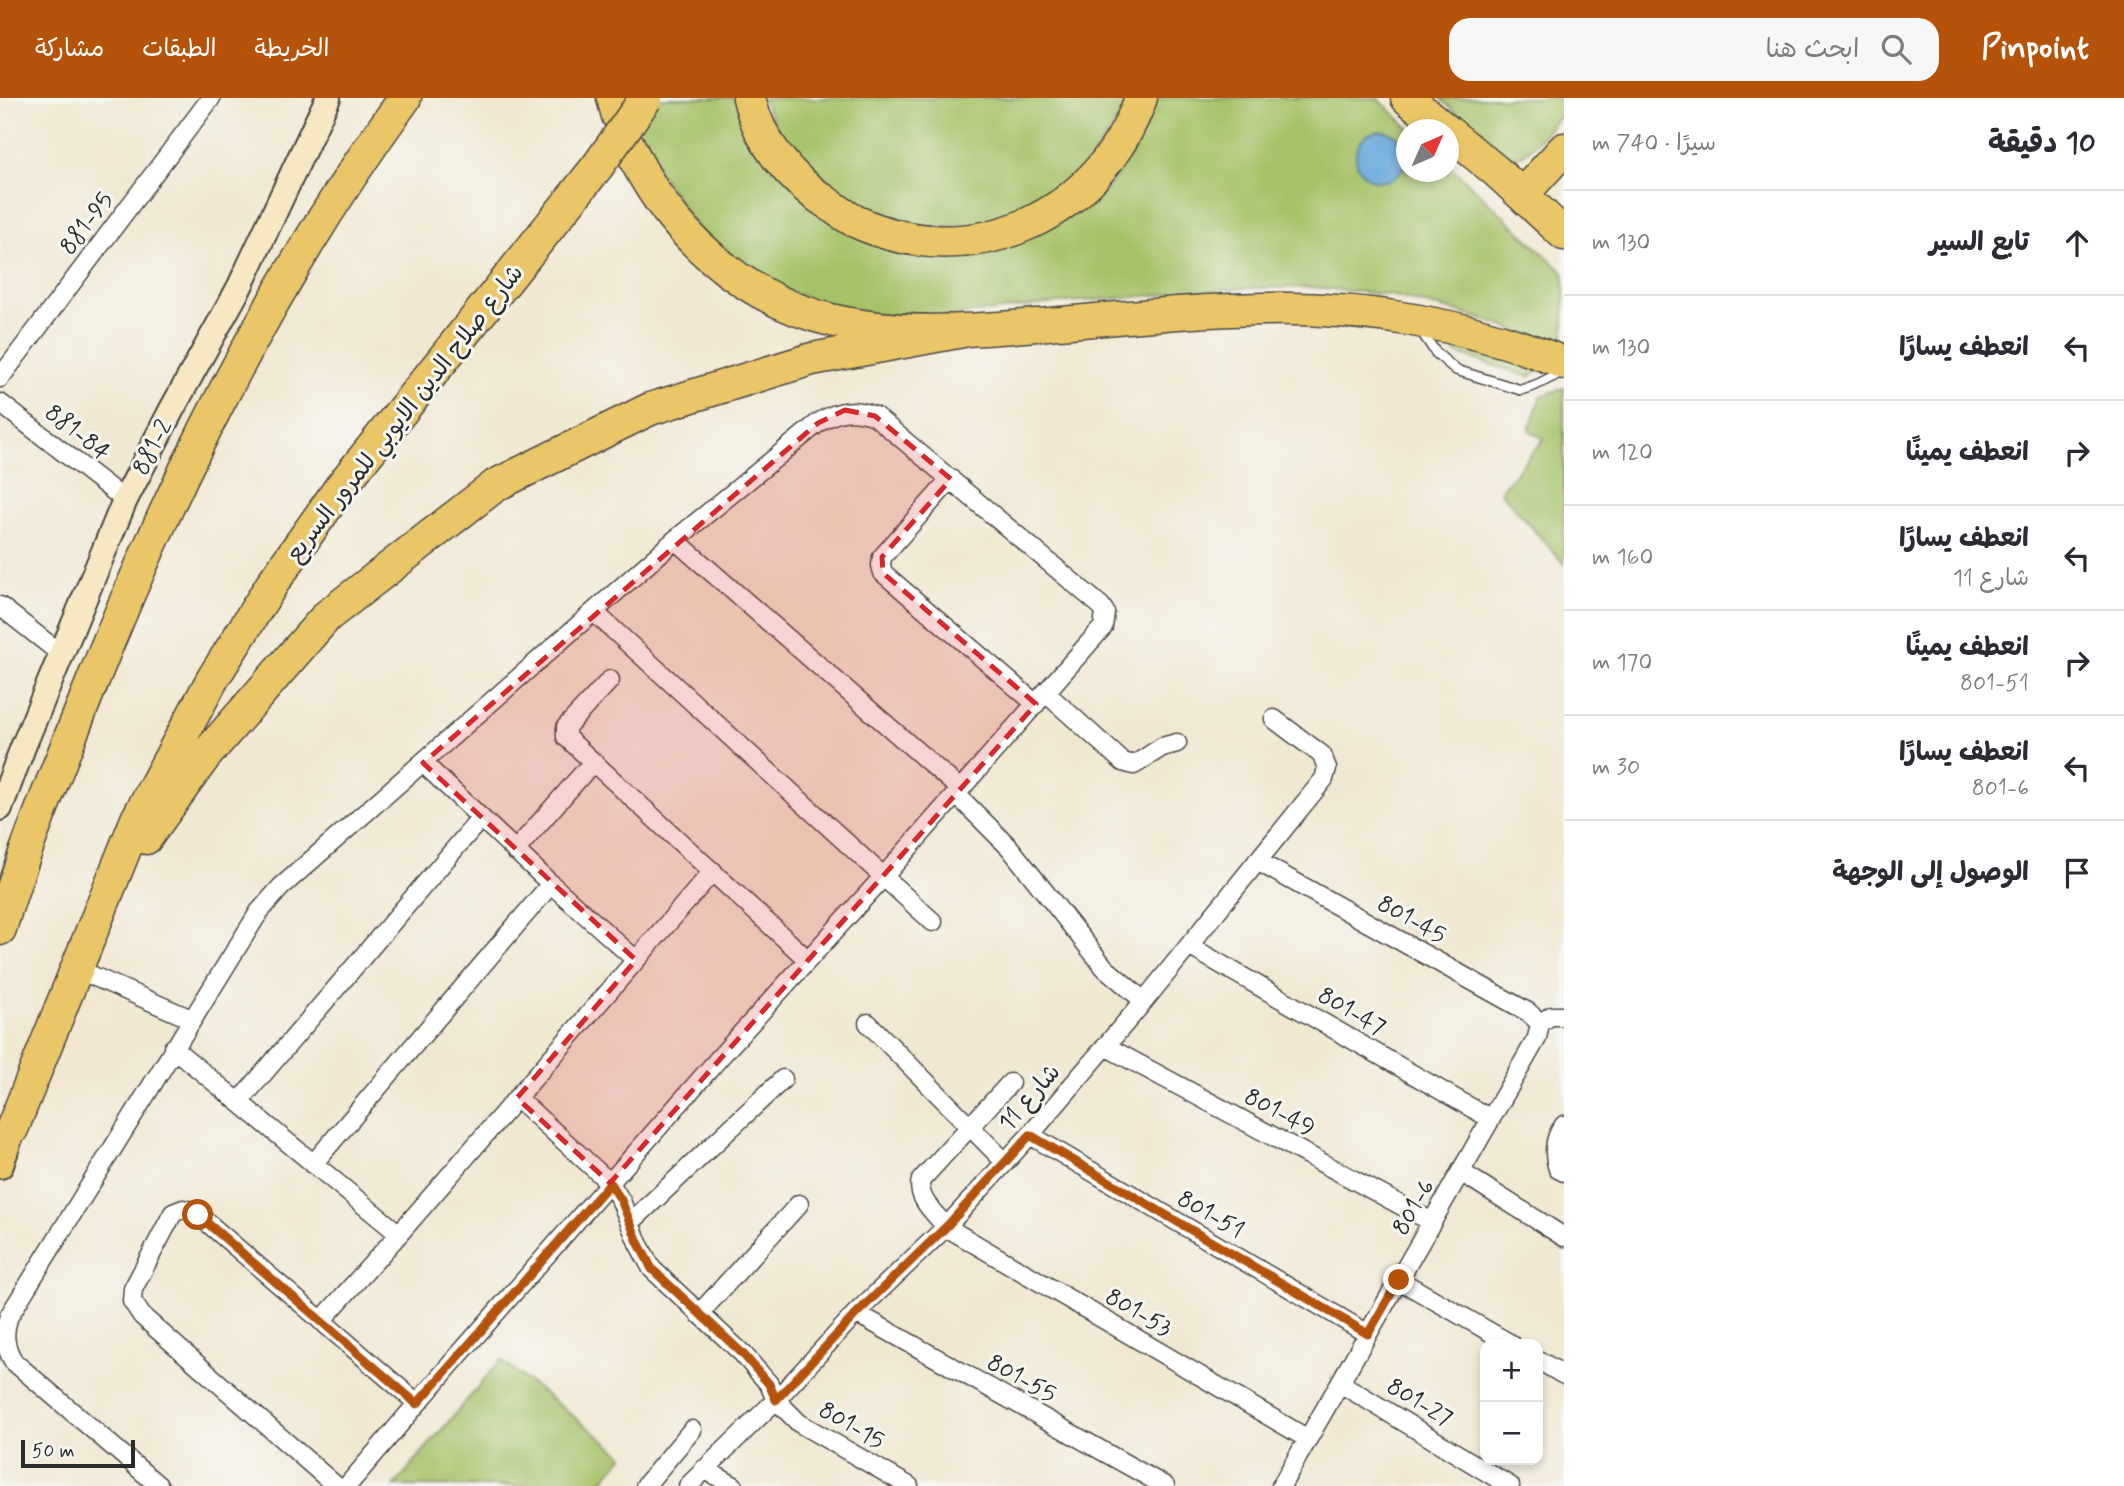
<!DOCTYPE html>
<html lang="ar">
<head>
<meta charset="utf-8">
<style>
	body { margin:0; font-family:Mynerve,"Playpen Sans Arabic",sans-serif; background:#f7f7f7; color:#2b2b33; direction:rtl }
	.controls { position:absolute; right:21px; bottom:21px; display:grid; overflow:hidden; border-radius:14px; box-shadow:0 4px 10px #0003 }
	.controls button { width:63px; height:63px; display:grid; place-items:center; padding:0; border:0; border-bottom:2px solid #e1e1e2; background:#fff; color:#2b2b33; font:35px sans-serif }
	.compass { position:absolute; left:1396px; top:21px; width:63px; height:63px; border-radius:50%; background:#fff; box-shadow:0 4px 10px #0003; rotate:45deg }
	.scale { position:absolute; left:21px; bottom:18px; width:114px; box-sizing:border-box; padding-left:7px; border:4px solid #2b2b2b; border-top:0; font-size:19px; line-height:24px; white-space:nowrap; color:#2b2b2b; -webkit-text-stroke:5px #f6f6f2; paint-order:stroke }
	.stop { position:absolute; width:21px; height:21px; margin:-16px; border:5px solid #b45309; border-radius:50%; background:#fff }
	.stop.end { background:#b45309; border-color:#fff; box-shadow:0 2px 7px #0008 }
	.list { margin:0; padding:0; list-style:none }
	h2 { display:flex; justify-content:space-between; align-items:center; height:91px; margin:0; padding:0 28px; font-size:30px }
	h2 small { font-size:23px; font-weight:400; color:#7c7c81 }
	.list li { display:grid; grid-template-columns:46px 1fr auto; gap:21px; align-items:center; box-sizing:border-box; height:105px; padding:0 28px; border-top:2px solid #e1e1e2 }
	.list b { display:block; font-size:26px; white-space:nowrap }
	.list p { margin:0; font-size:23px; white-space:nowrap; color:#7c7c81 }
	.list em { font-size:23px; font-style:normal; color:#7c7c81 }
	.icon { flex:none; width:38px; height:38px; fill:none; stroke:currentColor; stroke-width:2; stroke-linecap:round; stroke-linejoin:round }
	.map { position:relative; flex:none; width:1564px; height:1388px; overflow:hidden; direction:ltr }
	header { display:flex; align-items:center; gap:42px; box-sizing:border-box; height:98px; padding:0 35px; background:#b45309; color:#fff }
	header strong { font-size:33px }
	nav { display:flex; gap:38px; margin-inline-start:auto; font-size:24px }
	.search { width:490px; height:63px; background:#f7f7f7; display:flex; align-items:center; gap:18px; box-sizing:border-box; padding:0 24px; border-radius:21px; color:#7c7c81; font-size:26px }
	main { display:flex }
	aside { flex:1; background:#fff }
	.map>svg:first-child { display:block }
</style>
</head>
<body>
<header>
<strong>Pinpoint</strong>
<div class="search"><svg class="icon" aria-label="search" viewBox="0 0 24 24"><circle cx="10" cy="10" r="6"/><path d="M15 15l6 6"/></svg>ابحث هنا</div>
<nav><a>الخريطة</a><a>الطبقات</a><a>مشاركة</a></nav>
</header>
<main>
<aside>
<h2>10 دقيقة<small>سيرًا · 740 m</small></h2>
<ul class="list">
<li><svg class="icon" aria-label="ahead" viewBox="0 0 24 24"><path d="M12 20V5M6 11l6-6 6 6"/></svg><div><b>تابع السير</b></div><em>130 m</em></li>
<li><svg class="icon" aria-label="left" viewBox="0 0 24 24"><path d="M17 20v-9H6M10 6l-5 5 5 5"/></svg><div><b>انعطف يسارًا</b></div><em>130 m</em></li>
<li><svg class="icon" aria-label="right" viewBox="0 0 24 24"><path d="M7 20v-9h11M14 6l5 5-5 5"/></svg><div><b>انعطف يمينًا</b></div><em>120 m</em></li>
<li><svg class="icon" aria-label="left" viewBox="0 0 24 24"><path d="M17 20v-9H6M10 6l-5 5 5 5"/></svg><div><b>انعطف يسارًا</b><p>شارع 11</p></div><em>160 m</em></li>
<li><svg class="icon" aria-label="right" viewBox="0 0 24 24"><path d="M7 20v-9h11M14 6l5 5-5 5"/></svg><div><b>انعطف يمينًا</b><p>801-51</p></div><em>170 m</em></li>
<li><svg class="icon" aria-label="left" viewBox="0 0 24 24"><path d="M17 20v-9H6M10 6l-5 5 5 5"/></svg><div><b>انعطف يسارًا</b><p>801-6</p></div><em>30 m</em></li>
<li><svg class="icon" aria-label="arrive" viewBox="0 0 24 24"><path d="M6 21V4h12l-3 4 3 4H6"/></svg><div><b>الوصول إلى الوجهة</b></div></li>
</ul>
</aside>
<div class="map">
<svg width="1564" height="1388" viewBox="0 0 1564 1388">
	<rect width="100%" height="100%" fill="#f6f6f2"/>
	<filter id="ink" filterUnits="userSpaceOnUse"><feTurbulence type="fractalNoise" baseFrequency=".0143" numOctaves="2"/><feDisplacementMap in="SourceGraphic" scale="14" xChannelSelector="R" yChannelSelector="G"/><feConvolveMatrix kernelMatrix="1 2 1 2 8 2 1 2 1" color-interpolation-filters="sRGB"/></filter>
	<filter id="wash" filterUnits="userSpaceOnUse"><feTurbulence type="fractalNoise" baseFrequency=".00686" numOctaves="4" result="noise"/><feDisplacementMap in="SourceGraphic" scale="28" xChannelSelector="R" yChannelSelector="G"/><feGaussianBlur stdDeviation="1.57" result="paint"/><feColorMatrix in="noise" values="0 0 0 0 0 0 0 0 0 0 0 0 0 0 0 0 0 1.4 0 .05"/><feComposite in="paint" operator="in"/></filter>
	<g filter="url(#wash)">
		<rect width="100%" height="100%" fill="#f1e8d2"/>
		<path fill="#a6c269" stroke="#68764a" stroke-width="2" d="M622 0H736L884 148 1067 120 1106 92 1133 54 1152 15 1155 0H1377L1410 31 1406 32V74H1448L1449 67 1564 175V249L1470 217 1390 197 1312 189 1243 190 1057 205 942 219 886 218 817 204 779 190 737 164 698 132 638 41Z
			M762 0H1127L1121 17 1083 73 1008 124 923 130 849 107 789 57Z
			M1440 0H1564V11L1561 17 1532 49 1521 58 1507 59 1497 53Z
			M1458 248 1542 272 1529 279 1455 255Z
			M1564 290V466L1500 393 1544 341 1529 332 1541 298Z
			M501 1262 624 1358 598 1388H394Z"/>
		<path fill="#69aadd" stroke="#4a6a84" stroke-width="2" d="M1356 58a25 25 0 1 1 50 0a25 25 0 1 1-50 0Z"/>
	</g>
	<g filter="url(#ink)">
		<g fill="none" stroke-linecap="round" stroke-linejoin="round">
			<defs>
				<path id="lane" d="M1421 233 1436 255 1456 272 1521 292 1536 287 1564 273"/>
				<path id="street" d="M0 280 211 0
					M0 305 125 402
					M951 381 882 459 881 467 883 475 1036 606
					M675 442 960 691
					M0 508 61 556
					M594 514 933 824
					M610 582 566 629V639L808 862
					M1046 595 1123 664 1134 667 1162 649 1177 645
					M423 665 551 786 636 862
					M956 696 1010 750 1105 870 1144 903
					M515 753 593 664
					M1257 763 1528 914 1540 925
					M1189 848 1491 1021
					M77 871 191 921
					M868 925 1005 1064
					M1540 925 1551 918H1564
					M1105 948 1432 1124
					M173 950 399 1136
					M1010 985 921 1082C916 1100 935 1115 946 1129L1308 1341
					M517 1000 610 1085 621 1103 638 1145 652 1171 743 1256 769 1286 776 1302 799 1325 909 1388
					M239 1004 481 720
					M1564 1027C1553 1041 1553 1055 1558 1071L1564 1074
					M1030 1037 1368 1236
					M313 1066 551 786
					M1461 1074 1564 1139
					M631 1124 783 981
					M1399 1182 1511 1246
					M856 1215 1165 1388
					M699 1216 799 1106
					M321 1223 399 1136 713 773
					M1538 1262 1564 1277
					M1340 1285 1510 1388
					M704 1371 734 1388
					M159 1388 14 1264C4 1248 3 1235 9 1218L259 814 281 789 675 442 818 325C838 312 853 310 875 318L1101 508 1105 514 1103 529 884 778 720 959 451 1266 347 1388
					M336 1388 142 1218 132 1203 133 1191 173 1115 183 1111 194 1113 417 1305
					M645 1388 692 1332
					M688 1388 776 1302 856 1215 946 1129 1030 1037 1144 903 1324 681 1327 670 1322 657 1274 621
					M1281 1388 1537 940 1540 925"/>
				<path id="secondary" d="M0 710 23 649 125 402 172 311 239 190 328 0"/>
				<path id="primary" d="M0 1067 12 1031"/>
				<path id="highway" d="M613 0 618 18
					M749 0C759 43 789 80 826 104 836 111 846 119 857 124 974 177 1099 118 1141 0
					M1407 0 1446 32
					M1448 34 1496 73 1564 136
					M629 48C667 132 740 200 831 222 897 238 969 233 1036 227 1112 221 1188 212 1264 211 1365 209 1470 226 1564 265
					M1522 97 1564 51
					M146 740 205 658 327 518 496 387 650 311 812 261 963 233
					M0 831C23 753 55 678 85 602 169 390 270 185 405 0
					M12 1031 137 721 212 582 274 483 340 390 597 69"/>
			</defs>
			<use href="#lane" stroke="#494744" stroke-width="12"/>
			<use href="#street" stroke="#494744" stroke-width="21"/>
			<use href="#secondary" stroke="#494744" stroke-width="28"/>
			<use href="#primary" stroke="#494744" stroke-width="30"/>
			<use href="#highway" stroke="#494744" stroke-width="35"/>
			<use href="#lane" stroke="#fff" stroke-width="9"/>
			<use href="#street" stroke="#fff" stroke-width="18"/>
			<use href="#secondary" stroke="#f7e8c3" stroke-width="24"/>
			<use href="#primary" stroke="#eac669" stroke-width="26"/>
			<use href="#highway" stroke="#eac669" stroke-width="32"/>
			<defs>
				<path id="highway-bridge" d="M597 69 646 0"/>
			</defs>
			<use href="#highway-bridge" stroke="#494744" stroke-width="35" stroke-linecap="butt"/>
			<use href="#highway-bridge" stroke="#eac669" stroke-width="32"/>
		</g>
	</g>
	<g fill="none" stroke-linecap="round" stroke-linejoin="round" filter="url(#ink)">
		<path stroke="#b45309" stroke-width="9" d="M198 1117 417 1306 610 1085 621 1102 638 1144 652 1171 743 1256 769 1286 776 1302 856 1216 946 1129 1030 1037 1368 1236 1399 1182"/>
	</g>
	<path fill="#d62828" fill-opacity="0.2" stroke="#d62828" stroke-width="5" stroke-dasharray="14 9" stroke-linejoin="round" d="M845 312 875 318 951 381 882 459 883 475 1036 606 610 1085 517 1000 636 862 423 665 818 325Z"/>
	<g text-anchor="middle" stroke-width="6" stroke-linejoin="round" paint-order="stroke">
		<g font-size="24" fill="#2b2b2b" stroke="#f6f6f2">
			<text transform="translate(86 125) rotate(-53)" y="8">881-95</text>
			<text transform="translate(404 315) rotate(-52)" y="8">شارع صلاح الدين الايوبي للمرور السريع</text>
			<text transform="translate(78 334) rotate(38)" y="8">881-84</text>
			<text transform="translate(152 349) rotate(-63)" y="8">881-2</text>
			<text transform="translate(1412 821) rotate(29)" y="8">801-45</text>
			<text transform="translate(1352 913) rotate(30)" y="8">801-47</text>
			<text transform="translate(1029 999) rotate(-49)" y="8">شارع 11</text>
			<text transform="translate(1280 1014) rotate(28)" y="8">801-49</text>
			<text transform="translate(1413 1109) rotate(-60)" y="8">801-6</text>
			<text transform="translate(1211 1116) rotate(30)" y="8">801-51</text>
			<text transform="translate(1139 1214) rotate(30)" y="8">801-53</text>
			<text transform="translate(1022 1280) rotate(29)" y="8">801-55</text>
			<text transform="translate(1420 1304) rotate(31)" y="8">801-27</text>
			<text transform="translate(852 1327) rotate(30)" y="8">801-15</text>
		</g>
	</g>
</svg>
<div class="controls">
<button>+</button>
<button>−</button>
</div>
<svg class="compass" viewBox="-18 -18 36 36"><path d="M0-13l5 13h-10z" fill="#e53935"/><path d="M0 13l5-13h-10z" fill="#7c7c81"/></svg>
<div class="scale">50 m</div>
<div class="stop" style="left:198px;top:1117px"></div>
<div class="stop end" style="left:1399px;top:1182px"></div>
</div>
</main>
</body>
</html>
